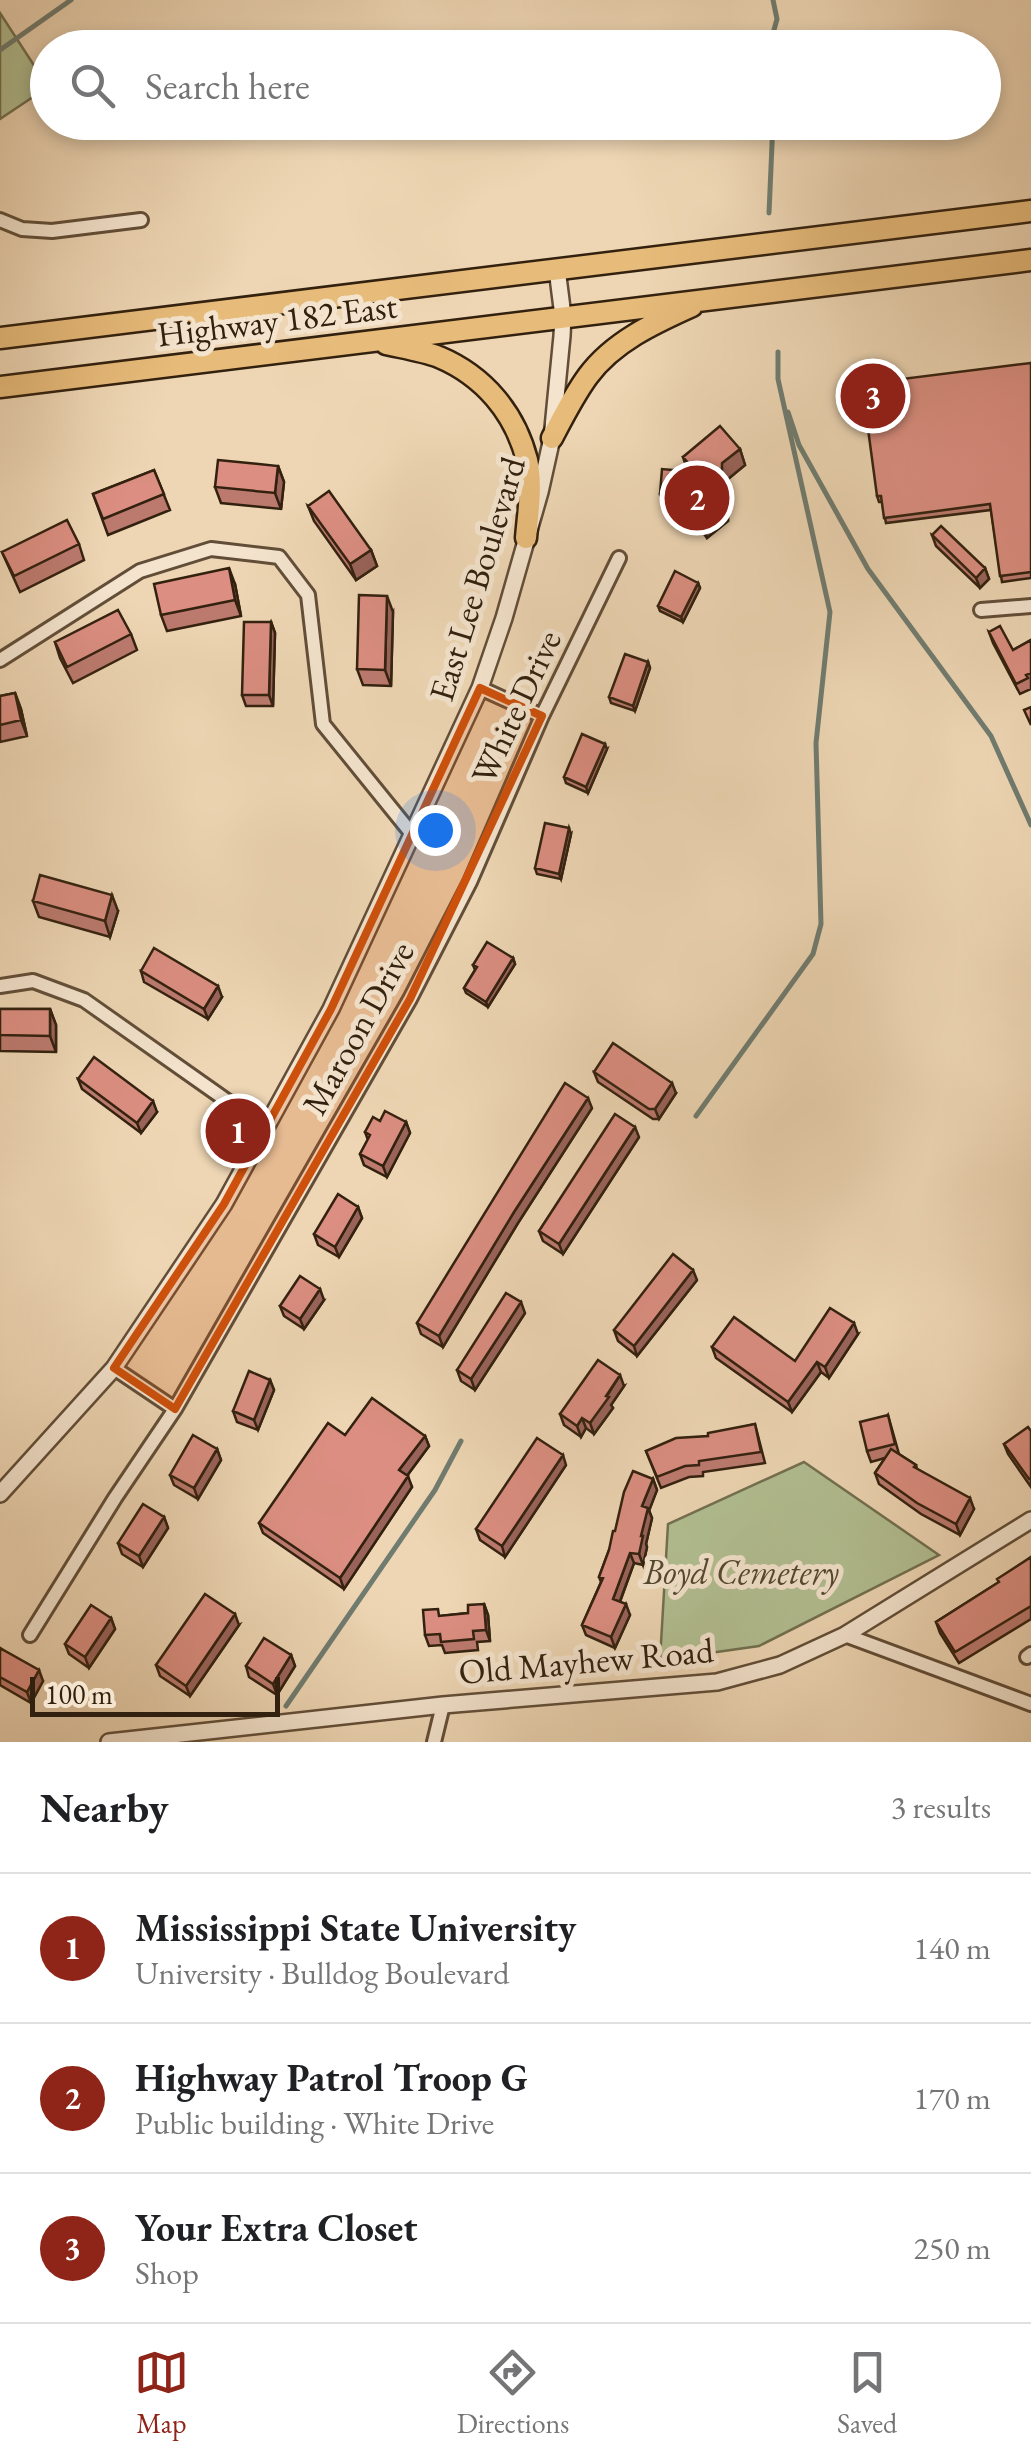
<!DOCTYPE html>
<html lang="en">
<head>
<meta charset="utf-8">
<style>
	body { margin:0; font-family:"EB Garamond",serif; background:#f6f6f6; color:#202124 }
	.scale { position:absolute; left:30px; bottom:25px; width:250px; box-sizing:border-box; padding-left:10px; border:5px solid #33210f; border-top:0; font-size:28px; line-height:35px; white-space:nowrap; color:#33210f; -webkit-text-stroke:8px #f4e4ce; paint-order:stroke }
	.you { position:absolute; left:435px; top:830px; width:35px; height:35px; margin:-25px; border:8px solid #fff; border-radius:50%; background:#1a73e8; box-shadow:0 0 0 15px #1a73e833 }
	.badge { display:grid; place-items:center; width:65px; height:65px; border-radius:50%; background:#8f2418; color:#fff; font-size:32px; font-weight:700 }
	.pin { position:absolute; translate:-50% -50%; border:5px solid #fff; box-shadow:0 2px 10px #0006 }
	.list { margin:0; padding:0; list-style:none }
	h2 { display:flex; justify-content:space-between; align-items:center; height:130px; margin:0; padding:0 40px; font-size:42px }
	h2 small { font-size:32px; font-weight:400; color:#757577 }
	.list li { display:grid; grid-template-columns:65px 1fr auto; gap:30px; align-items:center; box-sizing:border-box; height:150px; padding:0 40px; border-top:2px solid #e0e0e0 }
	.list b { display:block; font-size:38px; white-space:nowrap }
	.list p { margin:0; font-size:32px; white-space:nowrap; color:#757577 }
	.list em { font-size:32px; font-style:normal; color:#757577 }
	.icon { flex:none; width:55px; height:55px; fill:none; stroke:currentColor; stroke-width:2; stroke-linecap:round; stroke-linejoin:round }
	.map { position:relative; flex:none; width:1031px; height:1742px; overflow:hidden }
	.search { position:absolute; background:#fff; box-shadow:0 5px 15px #0003; left:30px; right:30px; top:30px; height:110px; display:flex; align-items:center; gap:25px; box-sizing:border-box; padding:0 35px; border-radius:55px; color:#757577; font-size:38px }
	.sheet { height:580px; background:#fff }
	nav { display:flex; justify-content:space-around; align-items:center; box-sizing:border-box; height:140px; border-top:2px solid #e0e0e0; background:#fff; font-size:28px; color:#757577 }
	nav a { display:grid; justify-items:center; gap:5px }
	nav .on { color:#8f2418 }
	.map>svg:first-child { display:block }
</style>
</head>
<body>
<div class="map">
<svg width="1031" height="1742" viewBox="0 0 1031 1742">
	<rect width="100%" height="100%" fill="#eed6b4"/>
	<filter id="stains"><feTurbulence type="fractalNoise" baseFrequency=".002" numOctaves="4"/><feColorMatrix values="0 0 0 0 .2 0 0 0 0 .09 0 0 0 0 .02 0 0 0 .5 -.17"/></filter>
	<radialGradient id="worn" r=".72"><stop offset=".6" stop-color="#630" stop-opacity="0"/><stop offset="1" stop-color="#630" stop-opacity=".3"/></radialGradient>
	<path fill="#b2bf92" stroke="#727050" stroke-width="2.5" d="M0 13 48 87 0 119Z
		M804 1462 939 1555 759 1646 660 1660 668 1524Z"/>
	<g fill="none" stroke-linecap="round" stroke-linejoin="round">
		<path stroke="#707c70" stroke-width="5" d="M769 48 777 19 773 0
			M0 50 71 0
			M769 213 773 122
			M788 412 799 445 868 569 991 736 1031 825
			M696 1116 813 954 821 924 816 743 830 612 778 379V352
			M286 1706 435 1490 461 1441"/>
		<defs>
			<path id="minor" d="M0 220 22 229 52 231 141 220
				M981 610 1031 606
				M0 660 140 571 211 549 279 557 308 595 323 724 412 834
				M480 688 542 716
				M0 986 33 981 84 1000 267 1129
				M114 1368 175 1409
				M30 1635 115 1498 175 1409 410 999 470 882 542 716 619 558
				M845 1635 1031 1704
				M1027 1657 1031 1654
				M434 1742 443 1705"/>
			<path id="tertiary" d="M0 1494 114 1368 224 1204 331 1009 480 688 504 618 540 492 552 438 562 336 563 316 557 269
				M109 1742 443 1705 717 1682 780 1665 845 1635 1031 1520"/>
			<path id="primary" d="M0 338 1031 211
				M386 344C404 348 423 351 439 357 484 376 515 413 527 460 533 485 528 513 526 538
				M0 387 1031 260
				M552 438C563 417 574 395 588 376 613 342 654 323 692 306"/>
		</defs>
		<use href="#minor" stroke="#624e38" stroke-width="18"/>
		<use href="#tertiary" stroke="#624e38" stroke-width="20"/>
		<use href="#primary" stroke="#33210f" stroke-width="25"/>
		<use href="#minor" stroke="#f4e4ce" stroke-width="12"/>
		<use href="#tertiary" stroke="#f4e4ce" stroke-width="15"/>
		<use href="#primary" stroke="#e7bb7a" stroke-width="20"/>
	</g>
	<path fill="#bc7a6f" stroke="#33210f" stroke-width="2.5" d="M1031 363V578L1002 582 991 510 886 523 882 502H879L877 496Z
		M740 449 745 465 728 479V521L707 538 687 511 666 510 660 494 688 472 683 457Z
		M278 466 284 482 281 509 221 503 215 487Z
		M154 470 170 510 108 535 93 494Z
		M308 506 371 550 377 566 356 580 314 521Z
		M932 535 985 568 989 579 980 588 936 546Z
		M79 544 84 560 20 592 2 552Z
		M698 583 700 588 683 622 660 611 658 606Z
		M235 584 241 616 167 631 161 615Z
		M393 612 391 686 363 685 357 669Z
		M271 622 275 633 273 706H246L242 695Z
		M989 632 1013 650 1031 640V689L1020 694 993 643Z
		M131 634 137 650 73 683 60 658 55 642Z
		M648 662 650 668 635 711 611 703 609 697Z
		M15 693 21 709 27 736 0 742V696Z
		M607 749 588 793 566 783 564 777Z
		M571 834 561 879 537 874 535 868Z
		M33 901 118 911 110 937 39 917Z
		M513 958 515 964 488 1007 466 993 464 988 475 970 473 965Z
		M141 971 222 997 208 1019 144 982Z
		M0 1009H50L56 1025V1052L0 1051Z
		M594 1072 676 1093 659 1119H653L598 1082Z
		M78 1079 157 1112 141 1133 82 1089Z
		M592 1108 518 1223 443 1347 421 1334 417 1323Z
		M380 1121 406 1122 410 1133 387 1177 364 1165 360 1154 368 1140 365 1132Z
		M639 1137 563 1254 543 1241 539 1231Z
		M358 1207 362 1218 339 1257 318 1245 314 1234Z
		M697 1280 637 1356 618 1341 614 1330Z
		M324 1300 304 1329 284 1316 280 1306Z
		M525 1313 475 1390 461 1381 457 1370Z
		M858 1334 829 1378 821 1372 792 1412 716 1358 712 1347 795 1361Z
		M270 1380 274 1390 258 1430 237 1422 233 1411Z
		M624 1386 611 1405 613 1408 594 1434 586 1428 581 1437 564 1425 560 1414Z
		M888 1415 899 1454 916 1465 917 1469 974 1509 960 1535 921 1514 879 1484 875 1473 885 1458 871 1462 867 1451Z
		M755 1424 765 1463 703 1472V1476L689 1477 661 1488 646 1451Z
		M1031 1431V1487L1008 1454 1004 1444Z
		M345 1435 425 1436 429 1446 407 1476 412 1487 344 1589 263 1533 259 1523Z
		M217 1449 221 1460 198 1499 174 1485 170 1475Z
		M566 1465 505 1557 480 1540 476 1529Z
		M653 1479 657 1490 649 1510 652 1518 646 1544 647 1547 643 1565 634 1563 620 1602 630 1615 615 1648 586 1635 582 1625 601 1582 599 1577 609 1550Z
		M164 1517 168 1528 143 1567 122 1554 118 1543Z
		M1031 1557V1619L959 1663 940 1633 936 1622 999 1582Z
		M484 1604 488 1615 490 1641 477 1642 478 1650 445 1653 442 1645 429 1646 425 1635 441 1616 468 1613Z
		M111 1618 115 1629 89 1668 69 1654 65 1644Z
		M239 1625 190 1696 160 1676 156 1665Z
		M0 1648 43 1681 31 1703 0 1685Z
		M291 1655 295 1666 277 1695 249 1677 246 1666Z"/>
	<path fill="#99635a" stroke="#33210f" stroke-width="2.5" d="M740 449 745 465 728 479V521L707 538 701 522 722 463Z
		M278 466 284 482 281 509 275 493Z
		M371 550 377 566 356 580 350 564Z
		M229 568 235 584 241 616 235 600Z
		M985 568 989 579 980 588 976 578Z
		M698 583 700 588 683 622 681 617Z
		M387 596 393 612 391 686 385 670Z
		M271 622 275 633 273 706 269 695Z
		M648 662 650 668 635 711 633 706Z
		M15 693 21 709 27 736 21 720Z
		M605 744 607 749 588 793 586 787Z
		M569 828 571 834 561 879 559 874Z
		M112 895 118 911 110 937 105 921Z
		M513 958 515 964 488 1007 486 1002Z
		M218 986 222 997 208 1019 204 1009Z
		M50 1009 56 1025V1052L50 1036Z
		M672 1083 676 1093 659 1119 655 1109Z
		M588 1098 592 1108 518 1223 443 1347 439 1336 514 1212Z
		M153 1101 157 1112 141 1133 137 1123Z
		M406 1122 410 1133 387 1177 383 1166Z
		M635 1127 639 1137 563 1254 559 1244Z
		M358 1207 362 1218 339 1257 335 1247Z
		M693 1270 697 1280 637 1356 634 1346Z
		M320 1289 324 1300 304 1329 300 1319Z
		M521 1302 525 1313 475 1390 471 1379Z
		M854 1323 858 1334 829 1378 825 1367Z
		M817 1362 821 1372 792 1412 788 1402Z
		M620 1375 624 1386 611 1405 613 1408 594 1434 590 1423Z
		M270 1380 274 1390 258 1430 254 1420Z
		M582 1418 586 1428 581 1437 577 1426Z
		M425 1436 429 1446 403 1481 399 1470Z
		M217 1449 221 1460 198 1499 194 1488Z
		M563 1455 566 1465 505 1557 502 1546Z
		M408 1476 412 1487 344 1589 340 1578Z
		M653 1479 657 1490 649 1511 652 1518 646 1544 647 1547 643 1565 639 1554 642 1506Z
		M970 1498 974 1509 960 1535 956 1524Z
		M164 1517 168 1528 143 1567 139 1556Z
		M630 1553 634 1563 617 1609 613 1599Z
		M484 1604 488 1615 490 1641 486 1630Z
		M626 1604 630 1615 615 1648 611 1637Z
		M235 1614 239 1625 190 1696 186 1686Z
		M111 1618 115 1629 89 1668 85 1657Z
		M291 1655 295 1666 277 1695 273 1684Z
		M39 1670 43 1681 31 1703 27 1692Z"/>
	<path fill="#db8e81" stroke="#33210f" stroke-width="2.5" d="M1031 363V572L1000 576 990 504 884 518 881 496H877L862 384Z
		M720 426 740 449 722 463V506L701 522 681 495 660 494 662 469 696 472 683 457Z
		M218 460 278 466 275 493 215 487Z
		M154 470 164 494 103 519 93 494Z
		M329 491 371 550 350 564 308 506Z
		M67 520 79 544 14 576 2 552Z
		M941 526 985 568 976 578 932 535Z
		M229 568 235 600 161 615 154 584Z
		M675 571 698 583 681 617 658 606Z
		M359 595 387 596 385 670 357 669Z
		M118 610 131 634 67 667 55 642Z
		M244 622H271L269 695H242Z
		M1000 626 1013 650 1031 640V673L1026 675 1028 678 1016 684 989 632Z
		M625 654 648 662 633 706 609 697Z
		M15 693 21 720 0 725V696Z
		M1031 707V725L1024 710Z
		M582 734 605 744 586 787 564 777Z
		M545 823 569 828 559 874 535 868Z
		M40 875 112 895 105 921 33 901Z
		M487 942 513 958 486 1002 464 988 477 967 473 965Z
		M154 948 218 986 204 1009 141 971Z
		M0 1009H50V1036L0 1035Z
		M613 1043 672 1083 655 1109H649L594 1072Z
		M94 1057 153 1101 137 1123 78 1079Z
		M565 1083 588 1098 514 1212 439 1336 417 1323Z
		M385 1111 406 1122 383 1166 360 1154 370 1135 365 1132 373 1117 380 1121Z
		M615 1114 635 1127 559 1244 539 1231Z
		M338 1194 358 1207 335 1247 314 1234Z
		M673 1254 693 1270 634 1346 614 1330Z
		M300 1276 320 1289 300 1319 280 1306Z
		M506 1293 521 1302 471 1379 457 1370Z
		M830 1308 854 1323 825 1367 817 1362 788 1402 712 1347 734 1317 795 1361Z
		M598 1360 620 1375 606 1396 609 1397 590 1423 582 1418 577 1426 560 1414Z
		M249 1371 270 1380 254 1420 233 1411Z
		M372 1398 425 1436 399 1470 408 1476 340 1578 259 1523 328 1423 345 1435Z
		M888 1415 895 1444 867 1451 860 1422Z
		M755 1424 761 1452 699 1461V1465L685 1466 657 1477 646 1451 676 1438 708 1436V1433Z
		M1028 1427 1031 1431V1478L1029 1479 1004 1444Z
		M193 1435 217 1449 194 1488 170 1475Z
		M537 1438 563 1455 502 1546 476 1529Z
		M891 1449 916 1465 914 1467 970 1498 956 1524 917 1503 875 1473Z
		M633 1471 653 1479 642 1506 648 1508 641 1536H643L639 1554 630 1553 613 1599 626 1604 611 1637 582 1625 603 1578 599 1577 609 1550 613 1531H615L624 1492Z
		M143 1504 164 1517 139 1556 118 1543Z
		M1031 1557V1606L955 1652 936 1622 999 1582 997 1579Z
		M205 1594 235 1614 186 1686 156 1665Z
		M484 1604 486 1630 473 1631 474 1639 441 1642 440 1634 425 1635 423 1610 438 1609 439 1616 468 1613V1605Z
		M91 1605 111 1618 85 1657 65 1644Z
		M264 1638 291 1655 273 1684 246 1666Z
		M0 1648 39 1670 27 1692 0 1677Z"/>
	<path fill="#cd510c" fill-opacity="0.2" stroke="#cd510c" stroke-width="8" stroke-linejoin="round" d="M480 688 542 716 410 999 175 1409 114 1368 224 1204 331 1009Z"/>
	<g text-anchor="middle" stroke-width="10" stroke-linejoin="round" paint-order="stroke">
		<g font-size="35" fill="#33210f" stroke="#f4e4ce">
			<text transform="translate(277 320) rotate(-7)" y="12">Highway 182 East</text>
			<text transform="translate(477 579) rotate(-73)" y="12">East Lee Boulevard</text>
			<text transform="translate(516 707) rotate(-65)" y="12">White Drive</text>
			<text transform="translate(358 1028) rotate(-61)" y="12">Maroon Drive</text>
			<text transform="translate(586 1661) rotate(-5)" y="12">Old Mayhew Road</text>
		</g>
		<g font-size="35" font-style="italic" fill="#534830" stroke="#f4e4ce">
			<text x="741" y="1584">Boyd Cemetery</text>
		</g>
	</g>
	<rect width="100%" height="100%" filter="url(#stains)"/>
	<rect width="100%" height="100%" fill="url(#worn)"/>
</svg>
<div class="scale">100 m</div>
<div class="you"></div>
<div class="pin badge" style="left:238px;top:1131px">1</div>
<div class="pin badge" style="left:697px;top:498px">2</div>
<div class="pin badge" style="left:873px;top:396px">3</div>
<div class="search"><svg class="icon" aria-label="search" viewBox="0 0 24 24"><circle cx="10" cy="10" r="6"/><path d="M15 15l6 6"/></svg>Search here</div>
</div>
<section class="sheet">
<h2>Nearby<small>3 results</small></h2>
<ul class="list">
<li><span class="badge">1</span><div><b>Mississippi State University</b><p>University · Bulldog Boulevard</p></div><em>140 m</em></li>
<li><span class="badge">2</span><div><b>Highway Patrol Troop G</b><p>Public building · White Drive</p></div><em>170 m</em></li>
<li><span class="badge">3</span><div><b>Your Extra Closet</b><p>Shop</p></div><em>250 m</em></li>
</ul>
</section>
<nav>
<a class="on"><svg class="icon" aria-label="map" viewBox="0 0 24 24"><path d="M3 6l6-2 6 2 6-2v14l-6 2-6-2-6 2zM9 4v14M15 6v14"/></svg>Map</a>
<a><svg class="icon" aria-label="directions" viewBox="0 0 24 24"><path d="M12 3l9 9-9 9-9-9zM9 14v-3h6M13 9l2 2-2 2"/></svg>Directions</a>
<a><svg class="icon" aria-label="saved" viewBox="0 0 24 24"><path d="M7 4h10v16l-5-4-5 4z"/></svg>Saved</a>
</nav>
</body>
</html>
